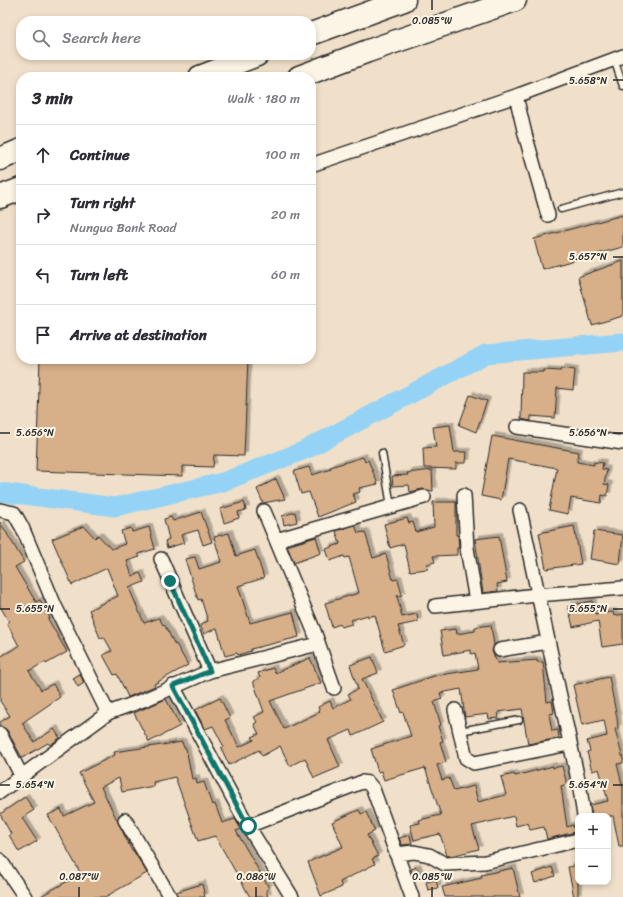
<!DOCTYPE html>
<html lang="en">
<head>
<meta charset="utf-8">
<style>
	body { margin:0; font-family:Sriracha,sans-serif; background:#f7f7f7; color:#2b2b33 }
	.controls { position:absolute; right:12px; bottom:12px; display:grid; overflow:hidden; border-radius:8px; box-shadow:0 2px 6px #0003 }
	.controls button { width:36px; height:36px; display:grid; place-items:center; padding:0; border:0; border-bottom:1px solid #e1e1e2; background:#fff; color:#2b2b33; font:20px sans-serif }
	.stop { position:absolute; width:12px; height:12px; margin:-9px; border:3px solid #0f766e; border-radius:50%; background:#fff }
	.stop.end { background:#0f766e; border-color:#fff; box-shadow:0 1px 4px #0008 }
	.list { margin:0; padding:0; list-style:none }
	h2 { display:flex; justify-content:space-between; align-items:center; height:52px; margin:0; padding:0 16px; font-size:17px }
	h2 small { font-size:13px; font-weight:400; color:#7c7c81 }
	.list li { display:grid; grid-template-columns:26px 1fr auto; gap:12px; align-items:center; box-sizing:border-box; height:60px; padding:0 16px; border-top:1px solid #e1e1e2 }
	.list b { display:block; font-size:15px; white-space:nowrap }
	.list p { margin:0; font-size:13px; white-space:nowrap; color:#7c7c81 }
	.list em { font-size:13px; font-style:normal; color:#7c7c81 }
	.icon { flex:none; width:22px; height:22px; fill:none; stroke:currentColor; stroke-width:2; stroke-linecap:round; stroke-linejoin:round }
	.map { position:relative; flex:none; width:623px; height:897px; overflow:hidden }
	.search { position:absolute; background:#fff; box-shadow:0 2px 6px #0003; left:16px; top:16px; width:300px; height:44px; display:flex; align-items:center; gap:10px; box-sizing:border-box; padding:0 14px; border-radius:16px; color:#7c7c81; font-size:15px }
	.panel { position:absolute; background:#fff; box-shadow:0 2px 6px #0003; left:16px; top:72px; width:300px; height:292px; border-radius:16px }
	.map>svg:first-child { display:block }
</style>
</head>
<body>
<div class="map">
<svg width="623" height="897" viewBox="0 0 623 897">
	<defs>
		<filter id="shadow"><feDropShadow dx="3.5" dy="-3.5" stdDeviation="0" flood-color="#0004"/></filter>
	</defs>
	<rect width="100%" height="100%" fill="#f1e0c9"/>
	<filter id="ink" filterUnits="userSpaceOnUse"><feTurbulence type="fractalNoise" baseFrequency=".025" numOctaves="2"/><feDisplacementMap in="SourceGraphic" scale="8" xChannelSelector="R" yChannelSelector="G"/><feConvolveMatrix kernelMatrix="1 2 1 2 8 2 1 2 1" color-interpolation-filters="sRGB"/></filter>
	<g filter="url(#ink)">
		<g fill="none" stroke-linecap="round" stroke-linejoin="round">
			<path stroke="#94d3f6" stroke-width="19" d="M0 492 115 507 223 482 305 450 486 354 623 342"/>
		</g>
		<path fill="#d7af88" stroke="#2b2b2b" filter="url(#shadow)" d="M623 215V247L542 269 534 239Z
			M623 261V316L592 325 578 277Z
			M40 359H248L244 456 214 455 213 467 182 466V476L36 471Z
			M562 368 575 370 573 390 557 388 555 418 531 416V421L521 419 522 372H544V370L561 371Z
			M470 395 487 401 476 432 459 425Z
			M450 425 454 452H467L466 463H456V469L424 468 423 448 436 447 433 427Z
			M492 436 579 452 577 462 594 465V462L603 463 602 469 607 470 604 484 609 485 607 496 602 495 601 503 571 498 568 514 549 510 557 468 508 459 501 500 481 496Z
			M363 457 365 462 368 460 378 484 359 488 360 492 353 494 356 502 318 517 309 492 301 494 294 471 309 467 312 475 331 469 330 467Z
			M432 470 433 491 422 489 410 492 409 485 393 486 392 476 408 475 407 473Z
			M276 479 285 499 263 503 257 489Z
			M244 502 246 510 238 512 239 518 224 523 220 509Z
			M433 502H456V535H458L459 548H457V555L433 556 435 562 427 564 428 569 410 571 404 544 390 548 384 524 407 518 409 523 413 522 416 532 434 527Z
			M201 512 212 542 203 545 198 530 181 535 184 543 167 548 165 541 169 539 164 519 171 517 173 521Z
			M295 512 297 522 284 525 282 516Z
			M0 522 24 562 15 567 36 602 40 600 50 618 48 619 67 652 46 664 45 662 29 671 41 690 53 684 60 697 22 723 34 742 54 729 60 738 50 745 48 743 22 758 7 730 0 726V722L10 716 0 701V657L19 646 7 623 9 622 0 606Z
			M355 525 358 533 365 532 373 558 386 554 393 580 398 579 402 595 397 596 402 617 417 614 418 622 398 626 404 645 385 651 375 615 368 617V615L351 620 352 624 341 627 340 624 332 627 325 603 359 593 349 557 345 558 344 556 330 561 326 549 340 544 336 531Z
			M84 526 95 538 98 535 111 549 125 544 121 531 131 528 132 532 149 527 155 549 138 554 140 557 127 561 132 576 140 573 144 582 129 588 144 623 159 618 163 625 164 624 175 645 176 644 188 665 154 684 155 686 128 697 117 674 114 675 103 655 112 651 104 637 100 638 89 610 118 596 107 568 72 585 52 539Z
			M574 526 581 564 546 569 539 533Z
			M594 531 623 535 620 564 590 559Z
			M229 533 236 556 255 550 264 578 238 586 250 623 293 612 299 637 251 649V651L238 655 237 653 225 656 217 628 204 634 200 625 208 621 201 599 198 600 185 559 195 557 199 569 221 562 214 537Z
			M499 536 507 582 497 584 498 591 483 593 475 539Z
			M316 537 321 553 294 563 287 546Z
			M592 601 595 614 613 612 614 616 623 614V644L602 647 598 621 573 627 568 606Z
			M491 625 494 645 492 651 497 663 537 660V662H543L547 702 552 701 554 713 549 714 552 731 558 730 559 738 528 744 522 709 498 712 499 718 489 719 488 714 465 717 461 689 440 693 442 699 434 702 441 725 438 726 443 741 440 742 446 762 437 765 442 780 449 778 454 791 474 786 478 802 506 795 501 777 514 774 515 776 553 766V768L562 766 567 784 561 786 567 827 573 825 575 832 547 839 544 827 530 830 528 823 516 826 514 816 472 826 479 849 455 855 447 856 440 834 414 840 410 825 420 823 419 820 441 815 425 768 384 780 381 771 378 772 371 749 411 736 403 712 401 713 393 690 434 676 478 669 475 653 471 654V650L444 655 440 631 456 629 457 634 475 631V627Z
			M372 657 378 673 362 679 383 722 353 736 351 730 328 740 340 767 314 778 305 758 290 766 280 746 262 756 259 750 229 765 221 748 224 747 213 726 205 729 195 710 220 698 230 718 225 720 239 747 254 740 252 737 259 734 254 724 257 722 254 717 264 712 253 681 260 678 258 673 273 668 275 673 310 658 321 683 270 701 284 729 320 712 318 707 330 701 333 708 351 699 348 694 358 689 350 665Z
			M80 674 84 683 78 687 73 678Z
			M609 677 617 718 618 728 615 729 623 759V763L617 764 623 788V846H619L613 816H592L590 805 608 801 599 769 592 771 587 752 590 751 587 741 607 736 604 720 582 725 573 685Z
			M166 699 180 726 149 742 134 713Z
			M182 742 184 748H186L192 779 196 778 197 784 204 782 212 805 215 804 222 823 235 819 241 829 236 831 269 888 266 890 268 897H250L215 836 198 841 175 777 153 782 154 786 122 792 119 778 101 787 132 851 133 850 147 873 105 897H39L81 874 48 815 61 809 64 816 94 802 79 773 115 755 114 752Z
			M25 797 34 810 22 818 37 841 19 852 9 835 11 834 0 814Z
			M359 810 361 814 366 812 375 831 367 835 378 856 372 859 375 864 340 882 342 887 321 896 308 862 343 847 332 822Z
			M410 835 412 844 402 845 399 838Z
			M578 865V897H574L568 867Z
			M417 867 420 875 413 877 411 869Z
			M552 867 555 876 535 883 532 874Z
			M513 868 520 897H445L442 887 482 878 481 875Z
			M436 880 438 888 428 890 426 882Z
			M202 884 205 897H178L176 892Z"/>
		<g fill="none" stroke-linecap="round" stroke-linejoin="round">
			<defs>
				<path id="lane" d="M614 59 623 86
					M561 209 623 192
					M382 453 391 506
					M460 731 519 720"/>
				<path id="street" d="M516 96 525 134 548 215
					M311 165 516 96 623 56
					M517 427 623 443
					M464 495 467 548 476 601
					M0 510 14 513 22 527 55 606 108 713
					M520 510 580 789 584 816
					M264 511 314 631 334 688
					M276 540 424 497
					M161 559 210 671
					M435 606 537 595 623 588
					M500 650 548 642
					M173 686 248 826 292 897
					M455 710 466 758 474 763 569 744
					M0 734 21 775
					M0 792 108 713 146 699 210 671 318 644
					M125 820 170 897
					M248 826 362 782 368 783 373 789 412 897
					M396 854 414 852 429 855 445 864 485 862 578 840
					M0 860 25 897"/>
				<path id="highway" d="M311 34 404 0
					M200 77 257 55
					M299 77 368 51 515 0
					M0 159 21 150
					M0 197 21 189"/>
			</defs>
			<use href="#lane" stroke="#2b2b2b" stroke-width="9"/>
			<use href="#street" stroke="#2b2b2b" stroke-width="16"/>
			<use href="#highway" stroke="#2b2b2b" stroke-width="25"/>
			<use href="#lane" stroke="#fcf5e5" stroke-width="6"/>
			<use href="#street" stroke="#fcf5e5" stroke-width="13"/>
			<use href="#highway" stroke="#fcf5e5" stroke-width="22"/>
		</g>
	</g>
	<g fill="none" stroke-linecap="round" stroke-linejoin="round" filter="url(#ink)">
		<path stroke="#0f766e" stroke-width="5" d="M170 581 210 671 173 686 248 826"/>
	</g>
	<path fill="none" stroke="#2b2b2b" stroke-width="1.5" d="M432 0V10M613 80H623M613 257H623M0 433H10M613 433H623M0 609H10M613 609H623M0 785H10M613 785H623M79 887V897M256 887V897M432 887V897"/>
	<g font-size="10" text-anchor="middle" fill="#2b2b2b" stroke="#fcf5e5" stroke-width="4" stroke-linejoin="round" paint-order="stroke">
		<text x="432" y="24">0.085°W</text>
		<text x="588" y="84">5.658°N</text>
		<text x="588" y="260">5.657°N</text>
		<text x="35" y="436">5.656°N</text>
		<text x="588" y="436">5.656°N</text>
		<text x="35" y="612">5.655°N</text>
		<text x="588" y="612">5.655°N</text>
		<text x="35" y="788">5.654°N</text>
		<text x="588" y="788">5.654°N</text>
		<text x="79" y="880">0.087°W</text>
		<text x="256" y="880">0.086°W</text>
		<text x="432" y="880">0.085°W</text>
	</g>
</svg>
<div class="controls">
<button>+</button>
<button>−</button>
</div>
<div class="stop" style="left:248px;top:826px"></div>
<div class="stop end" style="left:170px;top:581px"></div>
<div class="search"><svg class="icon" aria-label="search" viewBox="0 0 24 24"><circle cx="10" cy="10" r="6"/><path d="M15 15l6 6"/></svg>Search here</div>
<section class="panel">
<h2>3 min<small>Walk · 180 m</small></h2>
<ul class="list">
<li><svg class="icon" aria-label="ahead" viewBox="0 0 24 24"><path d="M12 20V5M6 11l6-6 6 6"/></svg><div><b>Continue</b></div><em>100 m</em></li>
<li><svg class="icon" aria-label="right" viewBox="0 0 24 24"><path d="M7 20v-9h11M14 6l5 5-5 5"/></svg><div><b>Turn right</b><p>Nungua Bank Road</p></div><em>20 m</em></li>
<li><svg class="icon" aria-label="left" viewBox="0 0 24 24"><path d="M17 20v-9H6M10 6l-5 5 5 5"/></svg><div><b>Turn left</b></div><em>60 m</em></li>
<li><svg class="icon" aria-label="arrive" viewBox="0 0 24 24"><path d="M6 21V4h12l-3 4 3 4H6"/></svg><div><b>Arrive at destination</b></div></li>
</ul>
</section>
</div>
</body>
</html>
